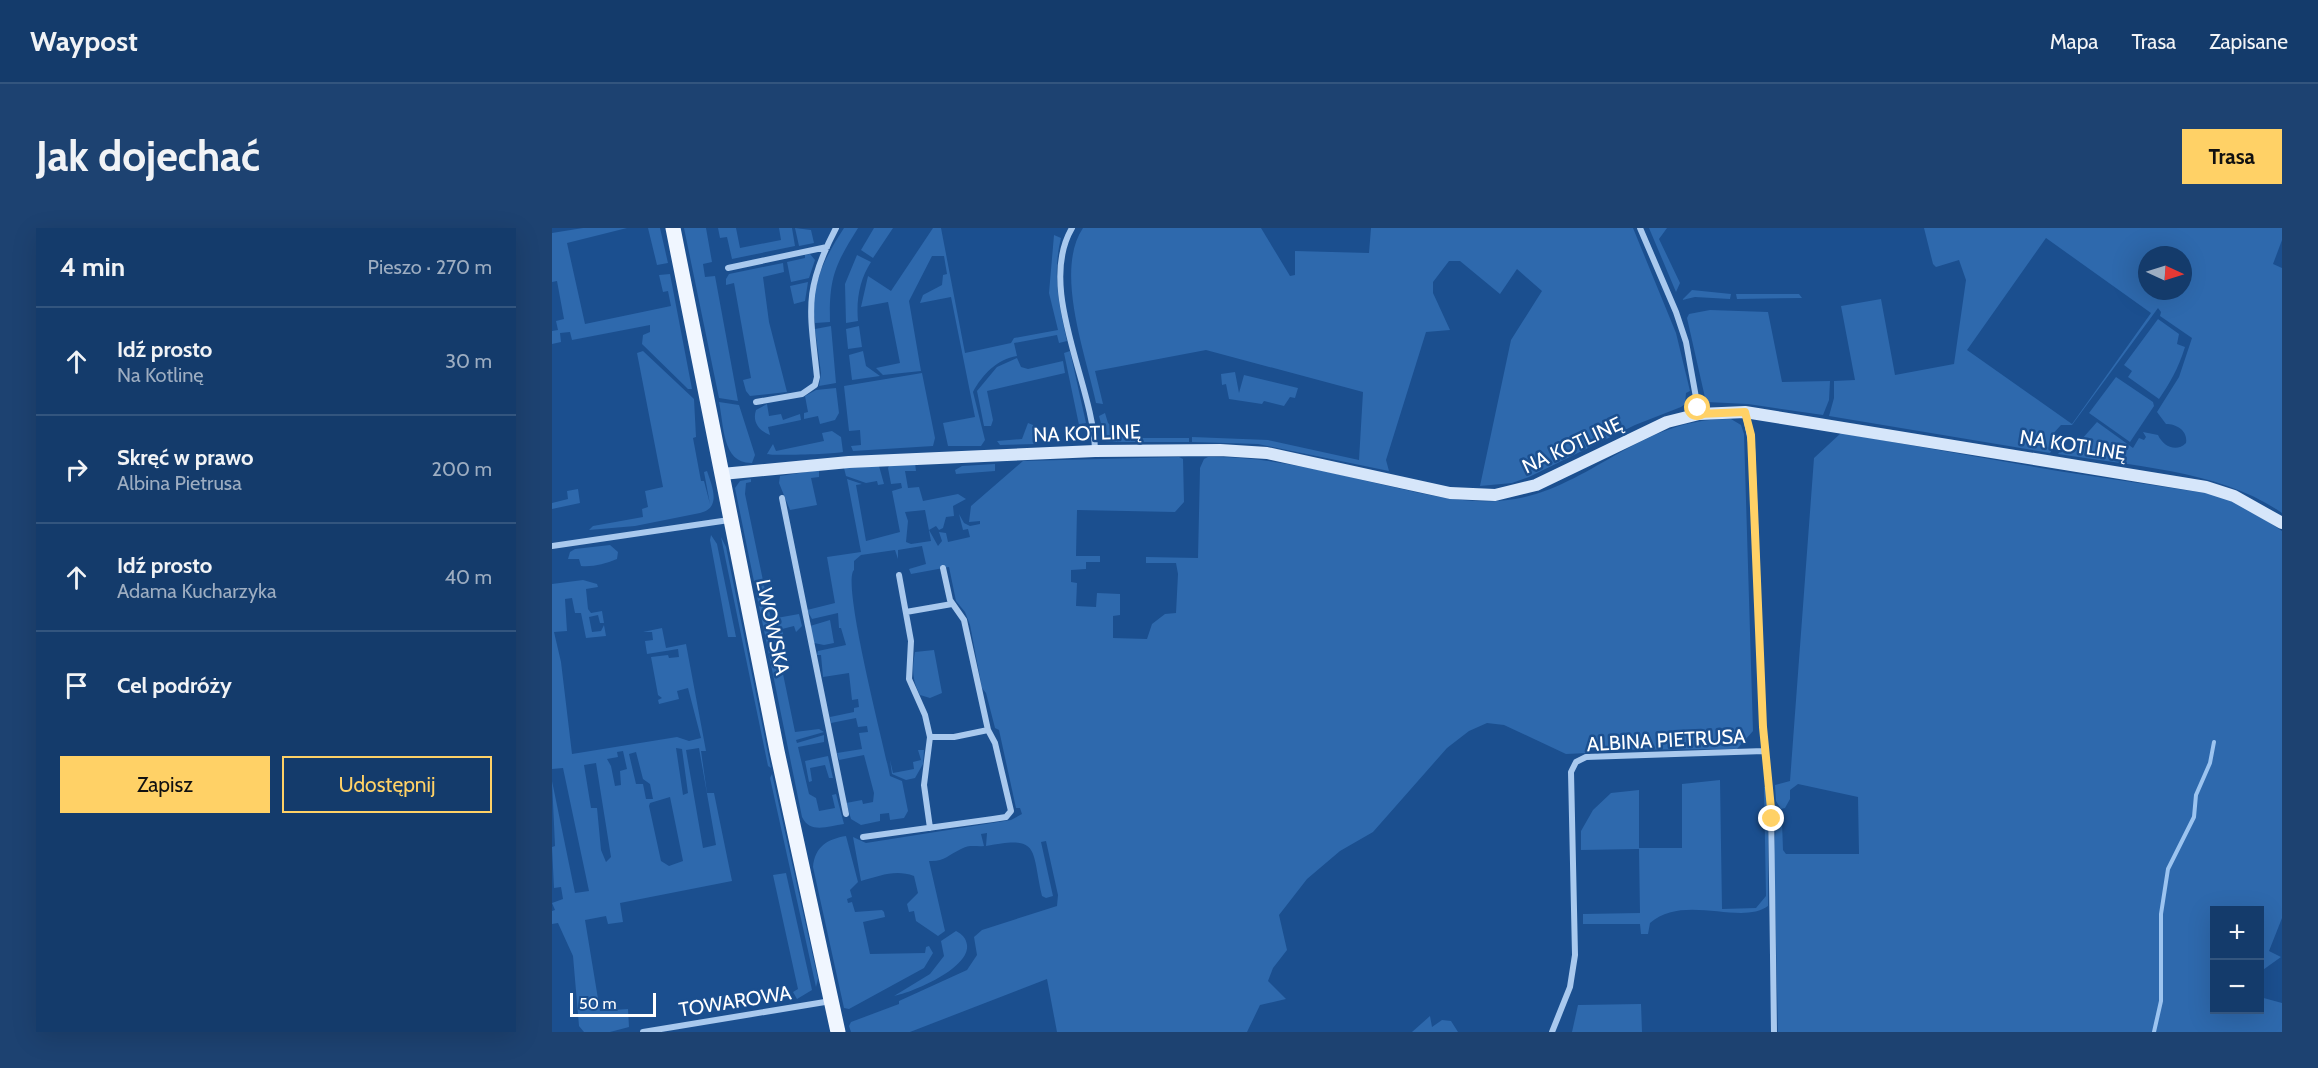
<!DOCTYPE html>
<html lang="pl">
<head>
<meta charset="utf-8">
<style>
	body { margin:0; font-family:Cabin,sans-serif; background:#1d4271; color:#f1f3f6 }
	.controls { position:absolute; right:18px; bottom:18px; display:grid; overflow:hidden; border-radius:0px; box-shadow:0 6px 24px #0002 }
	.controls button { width:54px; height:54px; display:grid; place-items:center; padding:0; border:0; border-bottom:2px solid #33557e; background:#143b6b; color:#f1f3f6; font:30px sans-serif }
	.compass { position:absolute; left:1586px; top:18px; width:54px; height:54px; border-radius:50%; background:#143b6b; box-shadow:0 6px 24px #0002; rotate:94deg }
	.scale { position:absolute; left:18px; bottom:15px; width:86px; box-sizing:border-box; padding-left:6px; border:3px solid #fff; border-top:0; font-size:16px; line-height:21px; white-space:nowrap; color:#fff; -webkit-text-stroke:4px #1b4f8f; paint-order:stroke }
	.stop { position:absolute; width:18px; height:18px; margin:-14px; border:4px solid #ffd166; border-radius:50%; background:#fff }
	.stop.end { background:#ffd166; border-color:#fff; box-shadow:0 2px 6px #0008 }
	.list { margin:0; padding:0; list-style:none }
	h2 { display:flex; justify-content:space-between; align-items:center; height:78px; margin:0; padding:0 24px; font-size:26px }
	h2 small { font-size:20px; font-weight:400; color:#9dadc1 }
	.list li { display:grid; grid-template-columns:39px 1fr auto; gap:18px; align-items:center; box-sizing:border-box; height:108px; padding:0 24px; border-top:2px solid #33557e }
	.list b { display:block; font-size:22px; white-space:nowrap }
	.list p { margin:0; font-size:20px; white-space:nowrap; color:#9dadc1 }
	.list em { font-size:20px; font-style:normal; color:#9dadc1 }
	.actions { display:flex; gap:12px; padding:18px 24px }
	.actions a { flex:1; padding:14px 0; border:2px solid #ffd166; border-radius:0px; text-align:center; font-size:21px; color:#ffd166 }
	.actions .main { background:#ffd166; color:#111 }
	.icon { flex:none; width:33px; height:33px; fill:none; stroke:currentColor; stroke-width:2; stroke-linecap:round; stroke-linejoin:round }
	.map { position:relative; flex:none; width:1730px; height:804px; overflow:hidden; border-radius:0px }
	header { display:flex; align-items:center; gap:36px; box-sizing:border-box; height:84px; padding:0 30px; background:#143b6b; border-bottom:2px solid #33557e }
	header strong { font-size:28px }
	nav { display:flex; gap:33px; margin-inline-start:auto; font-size:21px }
	.intro { display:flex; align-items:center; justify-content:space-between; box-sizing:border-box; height:144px; padding:0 36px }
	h1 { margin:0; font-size:42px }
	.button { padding:15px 27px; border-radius:0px; background:#ffd166; color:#111; font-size:21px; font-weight:700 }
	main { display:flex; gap:36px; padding:0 36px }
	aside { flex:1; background:#143b6b; border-radius:0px; box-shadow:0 6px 24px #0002 }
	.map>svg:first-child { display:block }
</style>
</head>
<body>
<header>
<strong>Waypost</strong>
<nav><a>Mapa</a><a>Trasa</a><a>Zapisane</a></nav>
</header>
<div class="intro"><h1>Jak dojechać</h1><a class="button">Trasa</a></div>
<main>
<aside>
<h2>4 min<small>Pieszo · 270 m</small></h2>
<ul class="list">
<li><svg class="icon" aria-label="ahead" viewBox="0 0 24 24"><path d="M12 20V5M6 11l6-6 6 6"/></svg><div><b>Idź prosto</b><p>Na Kotlinę</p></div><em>30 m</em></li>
<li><svg class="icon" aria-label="right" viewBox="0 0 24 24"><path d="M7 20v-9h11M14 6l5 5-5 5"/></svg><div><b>Skręć w prawo</b><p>Albina Pietrusa</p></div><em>200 m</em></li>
<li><svg class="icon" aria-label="ahead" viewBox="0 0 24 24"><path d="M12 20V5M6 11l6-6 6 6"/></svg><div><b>Idź prosto</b><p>Adama Kucharzyka</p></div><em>40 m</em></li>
<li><svg class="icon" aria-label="arrive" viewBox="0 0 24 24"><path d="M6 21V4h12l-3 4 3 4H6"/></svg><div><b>Cel podróży</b></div></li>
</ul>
<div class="actions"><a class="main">Zapisz</a><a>Udostępnij</a></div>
</aside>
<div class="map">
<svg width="1730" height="804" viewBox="0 0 1730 804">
	<rect width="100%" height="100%" fill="#1b4f8f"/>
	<path fill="#2e69ad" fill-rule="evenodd" d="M31 0H75L15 15 33 96 119 78 116 63 111 64 107 47 118 46 140 161H136L90 116 91 107 98 104V97L20 112 18 104 8 105 9 114 0 116V103L6 102 4 93 12 91 5 53 0 54V5Z
		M96 0H108L116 35 105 37Z
		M132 0H154L160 34 151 36 153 49 163 48 186 173 167 170Z
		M166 0H184L188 20 229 12 227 0H240L243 18 180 31 175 9 168 10Z
		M243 0 259 2 262 15 247 18Z
		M292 0H306C283 37 277 49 278 94L263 95C257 59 273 29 292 0Z
		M322 0H341L321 30 309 22Z
		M381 0H389L413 125 459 115 462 110 506 102 497 65 502 7 509 10C500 46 507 77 515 113L507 115 505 107 462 115 465 128C445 131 430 147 421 164L433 212 429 218H396L391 195 423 189 399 69 368 75 371 67 390 57 391 47 395 46 392 28H380L357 73 369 143 331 147 324 140 348 135 336 74 309 79 316 48 339 63Z
		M531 0H709L738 48 743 47V23L817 25 819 0H1081L1124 105 1138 163 1134 165 1133 176 1129 179 1083 197 977 249 960 255 928 258 959 112 990 63 965 41 948 66 908 33H897L881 54V65L898 102 874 104 834 232 837 243 706 216 640 214V209L716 212 807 232 811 164 654 122 543 143 551 176 544 175C534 127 502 43 531 0Z
		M1097 0H1115L1107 11 1128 55 1124 64Z
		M1372 0H1730V12L1721 36 1730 40V285C1669 242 1578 238 1506 226L1512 218 1522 220 1545 194 1581 220 1587 210 1592 212 1594 209 1591 204 1606 207C1611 218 1624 225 1634 215 1636 203 1625 196 1614 196L1605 184 1627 149 1640 110 1608 88 1609 84 1606 80 1520 197H1509L1498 209 1499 215 1503 217 1498 225 1277 188 1282 170V153L1303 152 1289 78 1329 71 1343 147 1402 136 1414 52 1407 32 1384 39 1381 36ZM1494 10 1599 85 1520 196 1415 122ZM1595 27H1631V63H1595Z
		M258 26 263 32 257 50 239 54 235 34 253 30V27Z
		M305 27 319 34C308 51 304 71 306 93L294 95 293 56Z
		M231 35 232 44 211 49 217 94 235 164 198 168 194 163 191 152 199 150 182 55 174 57V51L177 46Z
		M256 54 253 73 242 76 238 58Z
		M1140 62 1179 66 1178 71 1143 69 1130 72Z
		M1184 66H1247L1250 70 1185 71Z
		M1158 82 1216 84 1230 154 1278 153 1277 172 1271 187 1196 176 1154 174 1135 90 1137 86Z
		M1606 91 1627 106 1625 116 1633 119C1626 141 1618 155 1607 171L1576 149 1580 143 1572 137Z
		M279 98 284 155 267 158 269 145 263 101Z
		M307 98 310 119 296 121 294 101Z
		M91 123 142 171 144 209 141 210 149 253H152L158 276 152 244 155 243C160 258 170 280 148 285L83 298 37 302 41 298 91 289 90 281 96 279 93 263 111 259 85 125Z
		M311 123 314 138 328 148 300 152 297 127Z
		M518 123 534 195 527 197 512 125Z
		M465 130 469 139 476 141 511 133 513 145 435 163 441 192 439 198H432L425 163 445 139Z
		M683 144 687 165 692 147 746 160 743 170 738 169 732 178 712 173 710 176 677 171 674 156 670 157 669 146Z
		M370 145 383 210 381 218 301 223 299 218 309 217 308 202 297 203 292 158Z
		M1564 149 1601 174 1602 178 1578 214 1537 185Z
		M284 160 287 185 283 192 268 196 266 188 252 191V185L256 184 253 168 264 162Z
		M167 174 187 177 203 227 200 235C170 236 172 197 167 174Z
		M215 176 217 188 229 186 231 192 248 186 249 192 216 199 218 207C207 203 200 194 204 182Z
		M553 185 556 195 572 210H637V214H554L547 188Z
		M1179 191 1189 197 1192 206 1201 503 1185 521 1037 522 1036 525 1014 526 952 497 935 495 917 503 895 520 821 604 788 623 755 651 727 687 735 722 721 740 716 753 734 771 708 777 695 804H505L495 751 358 804H299L297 798 299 794 347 776V773L415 742 425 727 422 709 430 702 505 678 506 667 494 613 489 614 501 668 494 670 490 668C479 621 489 607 434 618L435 605 429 606 432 618C424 619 418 616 409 621 396 627 392 634 377 633L393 703 386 708 364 693 362 683 357 684 355 676 366 665 362 648C343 641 328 648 309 653L301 609 314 615 459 592 470 586 468 580H464L447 502 443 500 434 465 430 460 418 397 413 384 404 373 397 339 359 346 357 341 374 336 370 318 346 322V331L343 322 309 327 302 333V342C289 354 333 522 338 548L350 553 356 583 352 590 338 592 337 585 328 586V593L309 597 299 591 294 575 310 572 311 576 321 574 322 565 312 527 287 532 285 525 310 521 307 505 316 504 315 498 306 499 304 490 279 495 278 489 302 484V480L307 479 306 471 300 472 297 445 271 449 269 427H265L266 423 294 417 289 400H287L286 385 260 391 255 382 283 375 275 329 309 324 295 251 310 256 304 257 314 313 348 304 340 263 350 260 349 255 339 256 336 240 338 236 363 235 364 243H353L356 260 367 259 371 273 406 266 414 271 401 278 402 288 394 289 391 300 387 302 384 298 377 302 386 318 390 313 387 304 394 305 396 314 418 309 416 301 411 302 407 286 412 295 418 298 428 296V293L417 294 419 278 471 233 627 229 631 231 632 274 623 284 525 282 524 328H548V334H534V341L519 342V354L525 355 524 378 544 379 545 365 568 366V387L561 388V410L595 411 600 396 613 386 624 385 626 346 624 335H594V329L646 330 648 240 652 231 656 229C719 228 780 245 841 259 881 268 921 278 963 271 1040 258 1090 189 1179 191ZM373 282 379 313 359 316 354 314 356 293 353 284Z
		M476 195 481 197V208L488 210 484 216 448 217 445 213 470 211Z
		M280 203 289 209 291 224C284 226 219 228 215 226L221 216 224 223 272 213 270 205Z
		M1289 205 1506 243 1660 266 1690 276 1730 303V690L1717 723 1729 729 1708 744V682H1662V782H1708V769L1730 775V804H1226L1222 627 1224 592 1228 591 1230 594 1231 622 1234 626H1307L1306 569 1246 556 1238 562V571L1233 580 1229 581 1224 573 1223 557 1238 553 1262 230Z
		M443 236V243L404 246 403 242 410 238Z
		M327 238 332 256 326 257 325 253 314 255 294 248 292 240Z
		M267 242V249L259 250 265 277 238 282 227 255 228 248Z
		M199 251V254L194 255 193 266 219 391 247 386 250 398 244 404 242 398 230 401 232 410 224 412 243 504 267 501 272 504 244 512 245 515 272 507V514L246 519 257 566 264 570 267 583 283 580 280 567 284 566 292 596C276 598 258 606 250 589L183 260 188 253Z
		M26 261 28 275 0 281V275L16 271 15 263Z
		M159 307 165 316 184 409H176L158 312Z
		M169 309 174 319 219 540 216 538Z
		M58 317 66 324 65 331C53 336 41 339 29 338L27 331H16L18 324 23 321Z
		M31 352 45 356 46 359 34 361 36 381 39 385 50 383 52 395H48L46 387 37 389 40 404 49 403 52 397 54 408 34 410 29 385H23L20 370 13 371 15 403 2 404 9 434 20 526 125 509 137 513 149 510 136 460 125 463 127 471 107 476 106 472 110 470 106 467 99 429 116 427 117 430 127 429 126 421 95 426 93 413 101 412 100 404H91L110 400 114 420 134 416 154 523H149L155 565H162L180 653 68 675 71 694 56 696 54 688 33 692 48 783 76 781 77 799 58 804H32L27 798 21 728 6 695 0 696V683L3 682 0 675 11 671 9 659 2 660 0 619 3 618 0 553 23 665 37 663 11 540 0 541V356ZM124 520 130 521 136 565 131 567ZM147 520 164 617 151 620 134 522ZM71 523 75 541 68 543 69 557 63 558 59 538 55 531 66 529 65 524ZM84 524 91 551 98 556 101 571H94L91 556H84L77 526ZM44 535 59 629 54 634 49 622 45 580H39L32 537ZM118 569 131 633 117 638 109 633 97 578 98 575Z
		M278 392 282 415 272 417 262 415 258 398Z
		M382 422 390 465 378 470 368 467C360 452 360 441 363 424Z
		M366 522H372L371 536 363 550 354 552 340 546 338 532 341 545 362 541 361 534 369 532Z
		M276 528 281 550H277L273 537 258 540 260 553 257 554 253 533Z
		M220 546 266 751 264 759 218 550Z
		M1168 552 1170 681 1204 680 1214 668 1212 559H1216V678C1189 698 1132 665 1098 695L1096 706H1089L1088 696H1031V686L1088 685 1087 621 1029 622V603L1041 582 1059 565 1087 562V620H1130V556Z
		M294 608 306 654 298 662 300 669 295 671 296 675 300 674 303 684 330 682 332 684 333 689 311 694 318 726 373 725 374 719 377 718 381 725 372 740 297 781 292 780 261 639C263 618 276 611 294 608Z
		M234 645 260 762 245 771 241 764 246 761 221 647Z
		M404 703C410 706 414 710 415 717 418 740 362 764 342 768L378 746 392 728 389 713Z
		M1089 776 1090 804H1020L1026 777Z
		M878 788 880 799 890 792 899 793 906 804H860Z"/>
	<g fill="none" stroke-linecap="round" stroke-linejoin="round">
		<path stroke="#9cc4f0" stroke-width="4" d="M1602 804 1609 773V686L1616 641 1642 589 1644 567 1658 535 1662 514"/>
		<path stroke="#a9c9ee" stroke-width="6" d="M520 0C484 61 542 157 543 223
			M1088 0 1124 84 1134 114 1147 186
			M176 40 275 19
			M204 174 250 166 263 157 265 149C258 82 251 63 284 0
			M1193 184 1200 219 1211 499 1219 578 1222 804
			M230 270 294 586
			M0 318 177 292
			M347 347 359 413 357 451 373 487 378 509 372 557 378 600
			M354 384 400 376
			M378 509H402L436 502
			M311 609 441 591 454 589 459 583 443 515 436 502 412 392 398 372 391 340
			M91 804 279 773
			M1000 804 1018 759 1023 727 1019 544 1024 534 1034 529 1212 523"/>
		<path stroke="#d6e6fa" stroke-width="12" d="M170 246 297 234 543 223 668 222 715 225 898 265 943 267 984 257 1115 194 1147 186 1193 184 1654 259 1682 268 1730 295"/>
		<path stroke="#f0f6ff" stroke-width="15" d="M121 0 225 523 286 804"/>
	</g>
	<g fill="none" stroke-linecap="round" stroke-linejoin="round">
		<path stroke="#ffd166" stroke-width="8" d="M1146 180 1147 186 1193 184 1199 207 1211 499 1220 591"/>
	</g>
	<g text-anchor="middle" stroke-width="5" stroke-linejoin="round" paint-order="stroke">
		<g font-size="20" fill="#fff" stroke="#1b4f8f">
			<text transform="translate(535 205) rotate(-2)" y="7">NA KOTLINĘ</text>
			<text transform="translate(1020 217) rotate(-25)" y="7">NA KOTLINĘ</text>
			<text transform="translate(1521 217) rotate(9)" y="7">NA KOTLINĘ</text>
			<text transform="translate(221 399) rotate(78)" y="7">LWOWSKA</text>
			<text transform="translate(1114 512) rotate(-3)" y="7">ALBINA PIETRUSA</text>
			<text transform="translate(183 773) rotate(-9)" y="7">TOWAROWA</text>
		</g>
	</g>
</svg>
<div class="controls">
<button>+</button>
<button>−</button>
</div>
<svg class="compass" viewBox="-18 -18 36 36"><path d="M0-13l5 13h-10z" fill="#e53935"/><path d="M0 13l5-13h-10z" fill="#9dadc1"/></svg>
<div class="scale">50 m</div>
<div class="stop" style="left:1146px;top:180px"></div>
<div class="stop end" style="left:1220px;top:591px"></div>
</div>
</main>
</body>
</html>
